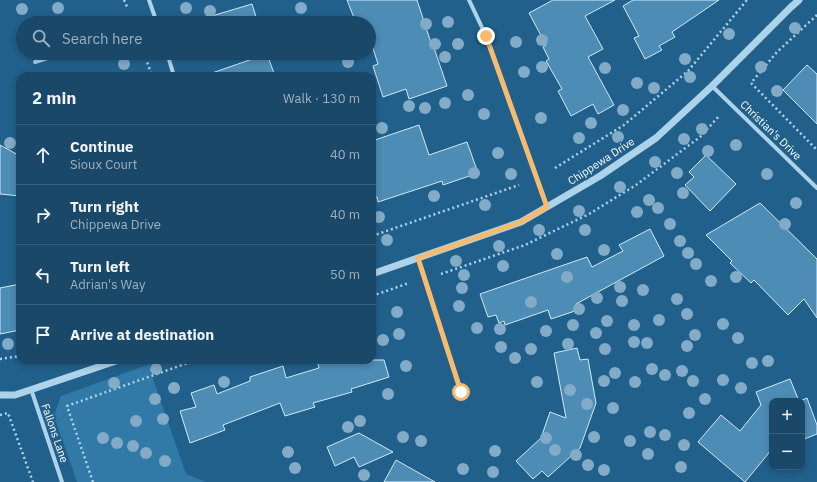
<!DOCTYPE html>
<html lang="en">
<head>
<meta charset="utf-8">
<style>
	body { margin:0; font-family:"IBM Plex Sans",sans-serif; background:#265271; color:#f1f3f6 }
	.controls { position:absolute; right:12px; bottom:12px; display:grid; overflow:hidden; border-radius:8px; box-shadow:0 2px 6px #0003 }
	.controls button { width:36px; height:36px; display:grid; place-items:center; padding:0; border:0; border-bottom:1px solid #37607c; background:#194868; color:#f1f3f6; font:20px sans-serif }
	.stop { position:absolute; width:12px; height:12px; margin:-9px; border:3px solid #f8bb6e; border-radius:50%; background:#fff }
	.stop.end { background:#f8bb6e; border-color:#fff; box-shadow:0 1px 4px #0008 }
	.list { margin:0; padding:0; list-style:none }
	h2 { display:flex; justify-content:space-between; align-items:center; height:52px; margin:0; padding:0 16px; font-size:17px }
	h2 small { font-size:13px; font-weight:400; color:#9fb2c0 }
	.list li { display:grid; grid-template-columns:26px 1fr auto; gap:12px; align-items:center; box-sizing:border-box; height:60px; padding:0 16px; border-top:1px solid #37607c }
	.list b { display:block; font-size:15px; white-space:nowrap }
	.list p { margin:0; font-size:13px; white-space:nowrap; color:#9fb2c0 }
	.list em { font-size:13px; font-style:normal; color:#9fb2c0 }
	.icon { flex:none; width:22px; height:22px; fill:none; stroke:currentColor; stroke-width:2; stroke-linecap:round; stroke-linejoin:round }
	.map { position:relative; flex:none; width:817px; height:482px; overflow:hidden }
	.search { position:absolute; background:#194868; box-shadow:0 2px 6px #0003; left:16px; top:16px; width:360px; height:44px; display:flex; align-items:center; gap:10px; box-sizing:border-box; padding:0 14px; border-radius:22px; color:#9fb2c0; font-size:15px }
	.panel { position:absolute; background:#194868; box-shadow:0 2px 6px #0003; left:16px; top:72px; width:360px; height:292px; border-radius:12px }
	.map>svg:first-child { display:block }
</style>
</head>
<body>
<div class="map">
<svg width="817" height="482" viewBox="0 0 817 482">
	<rect width="100%" height="100%" fill="#21608b"/>
	<path fill="#3179a6" d="M150 364 152 376 186 474 206 482H77L54 416 61 396Z"/>
	<path fill="#4d8cb4" stroke="#d2e9f8" d="M347 0H417L432 46 433 45 447 86 409 99 406 89 383 97 373 66 378 64 369 36V23H356Z
		M553 0H615L585 16 603 49 588 57 614 105 598 114 593 104 571 116 558 91 562 89 546 61 549 59 543 47 546 45 529 13Z
		M633 0H719L672 32 675 37 659 46 662 50 645 59 634 38 639 36 623 6Z
		M252 4 258 23H206L205 18Z
		M267 54 275 76H212V73Z
		M807 65 817 74V124L783 90Z
		M419 125 429 155 467 142 478 173 443 185 442 181 378 202 377 197 372 199V141Z
		M0 145 20 156V196L0 194Z
		M706 155 736 184 710 211 685 185 694 177 689 172Z
		M760 203 817 259V318L804 299 788 315 754 280 751 283 730 263 732 261 706 235Z
		M650 229 664 256 576 304 578 310 551 319 548 310 505 325 504 321 499 323 496 315 488 317 480 294 587 257 592 267 623 251 619 245Z
		M20 284V330L0 334V288Z
		M577 348 580 360 588 359 596 403 580 448 548 477 542 471 533 479 516 461 541 438 550 412 566 418 554 353Z
		M317 360H384L389 377 351 389 352 392 313 403 315 407 285 416 280 403 223 425 225 430 190 443 180 411 196 407 191 393 214 385 217 394 250 381V377L283 366 286 378 319 368Z
		M790 379 799 401H772V449L745 482 698 442 721 415 740 431 761 405 756 392Z
		M807 398 817 425V434L802 440V401H800Z
		M359 433 393 452 359 467 354 457 335 466 327 447Z
		M396 460 435 482H384Z"/>
	<g fill="none" stroke-linecap="round" stroke-linejoin="round">
		<path stroke="#add3eb" stroke-width="2.5" stroke-dasharray="2 3" stroke-linecap="butt" d="M124 0 128 9
			M817 15 777 52 751 83 817 150
			M144 53 152 76
			M555 168 624 125 688 71 747 0
			M372 236 519 185
			M441 274 525 245 589 214 636 185 700 137 720 115
			M372 296 409 283
			M0 359 20 356
			M0 415 8 413 33 482
			M93 482 67 406 196 360"/>
		<path stroke="#add3eb" stroke-width="4" d="M149 0 157 23
			M469 0 486 36 547 207
			M167 53 174 76
			M35 62 63 53
			M712 86 817 188
			M418 258 461 392
			M31 389 62 482"/>
		<path stroke="#add3eb" stroke-width="7" d="M372 274 521 222 600 176 656 138 712 86 791 7 799 0
			M0 395H15L119 360"/>
	</g>
	<g fill="#82abc7">
		<circle cx="58" cy="8" r="6"/>
		<circle cx="186" cy="8" r="6"/>
		<circle cx="301" cy="8" r="6"/>
		<circle cx="22" cy="9" r="6"/>
		<circle cx="210" cy="11" r="6"/>
		<circle cx="448" cy="22" r="6"/>
		<circle cx="426" cy="24" r="6"/>
		<circle cx="795" cy="28" r="6"/>
		<circle cx="729" cy="34" r="6"/>
		<circle cx="542" cy="40" r="6"/>
		<circle cx="516" cy="42" r="6"/>
		<circle cx="435" cy="44" r="6"/>
		<circle cx="458" cy="44" r="6"/>
		<circle cx="445" cy="57" r="6"/>
		<circle cx="685" cy="59" r="6"/>
		<circle cx="348" cy="62" r="6"/>
		<circle cx="124" cy="64" r="6"/>
		<circle cx="542" cy="67" r="6"/>
		<circle cx="761" cy="67" r="6"/>
		<circle cx="605" cy="68" r="6"/>
		<circle cx="524" cy="72" r="6"/>
		<circle cx="690" cy="77" r="6"/>
		<circle cx="637" cy="83" r="6"/>
		<circle cx="654" cy="88" r="6"/>
		<circle cx="777" cy="91" r="6"/>
		<circle cx="468" cy="95" r="6"/>
		<circle cx="445" cy="103" r="6"/>
		<circle cx="409" cy="106" r="6"/>
		<circle cx="425" cy="108" r="6"/>
		<circle cx="623" cy="110" r="6"/>
		<circle cx="484" cy="114" r="6"/>
		<circle cx="541" cy="118" r="6"/>
		<circle cx="591" cy="123" r="6"/>
		<circle cx="382" cy="128" r="6"/>
		<circle cx="702" cy="129" r="6"/>
		<circle cx="618" cy="137" r="6"/>
		<circle cx="579" cy="138" r="6"/>
		<circle cx="684" cy="139" r="6"/>
		<circle cx="10" cy="143" r="6"/>
		<circle cx="736" cy="145" r="6"/>
		<circle cx="708" cy="151" r="6"/>
		<circle cx="498" cy="153" r="6"/>
		<circle cx="655" cy="162" r="6"/>
		<circle cx="474" cy="173" r="6"/>
		<circle cx="677" cy="173" r="6"/>
		<circle cx="511" cy="174" r="6"/>
		<circle cx="767" cy="174" r="6"/>
		<circle cx="620" cy="187" r="6"/>
		<circle cx="683" cy="193" r="6"/>
		<circle cx="434" cy="196" r="6"/>
		<circle cx="649" cy="200" r="6"/>
		<circle cx="796" cy="203" r="6"/>
		<circle cx="485" cy="205" r="6"/>
		<circle cx="658" cy="208" r="6"/>
		<circle cx="579" cy="211" r="6"/>
		<circle cx="637" cy="212" r="6"/>
		<circle cx="379" cy="217" r="6"/>
		<circle cx="670" cy="224" r="6"/>
		<circle cx="785" cy="224" r="6"/>
		<circle cx="539" cy="230" r="6"/>
		<circle cx="585" cy="230" r="6"/>
		<circle cx="387" cy="240" r="6"/>
		<circle cx="680" cy="241" r="6"/>
		<circle cx="499" cy="246" r="6"/>
		<circle cx="604" cy="250" r="6"/>
		<circle cx="688" cy="253" r="6"/>
		<circle cx="557" cy="254" r="6"/>
		<circle cx="456" cy="261" r="6"/>
		<circle cx="696" cy="264" r="6"/>
		<circle cx="503" cy="266" r="6"/>
		<circle cx="464" cy="275" r="6"/>
		<circle cx="567" cy="277" r="6"/>
		<circle cx="736" cy="277" r="6"/>
		<circle cx="711" cy="281" r="6"/>
		<circle cx="620" cy="287" r="6"/>
		<circle cx="462" cy="288" r="6"/>
		<circle cx="643" cy="290" r="6"/>
		<circle cx="597" cy="298" r="6"/>
		<circle cx="677" cy="299" r="6"/>
		<circle cx="622" cy="301" r="6"/>
		<circle cx="531" cy="302" r="6"/>
		<circle cx="459" cy="306" r="6"/>
		<circle cx="579" cy="309" r="6"/>
		<circle cx="397" cy="312" r="6"/>
		<circle cx="687" cy="314" r="6"/>
		<circle cx="659" cy="320" r="6"/>
		<circle cx="607" cy="321" r="6"/>
		<circle cx="723" cy="324" r="6"/>
		<circle cx="573" cy="325" r="6"/>
		<circle cx="634" cy="325" r="6"/>
		<circle cx="477" cy="328" r="6"/>
		<circle cx="500" cy="329" r="6"/>
		<circle cx="546" cy="331" r="6"/>
		<circle cx="596" cy="333" r="6"/>
		<circle cx="399" cy="334" r="6"/>
		<circle cx="695" cy="335" r="6"/>
		<circle cx="738" cy="338" r="6"/>
		<circle cx="383" cy="340" r="6"/>
		<circle cx="634" cy="342" r="6"/>
		<circle cx="647" cy="343" r="6"/>
		<circle cx="8" cy="344" r="6"/>
		<circle cx="568" cy="344" r="6"/>
		<circle cx="687" cy="346" r="6"/>
		<circle cx="501" cy="347" r="6"/>
		<circle cx="531" cy="349" r="6"/>
		<circle cx="605" cy="349" r="6"/>
		<circle cx="515" cy="358" r="6"/>
		<circle cx="768" cy="361" r="6"/>
		<circle cx="752" cy="363" r="6"/>
		<circle cx="406" cy="366" r="6"/>
		<circle cx="156" cy="369" r="6"/>
		<circle cx="652" cy="369" r="6"/>
		<circle cx="682" cy="371" r="6"/>
		<circle cx="615" cy="373" r="6"/>
		<circle cx="665" cy="375" r="6"/>
		<circle cx="723" cy="380" r="6"/>
		<circle cx="604" cy="381" r="6"/>
		<circle cx="693" cy="381" r="6"/>
		<circle cx="224" cy="382" r="6"/>
		<circle cx="537" cy="382" r="6"/>
		<circle cx="635" cy="382" r="6"/>
		<circle cx="114" cy="383" r="6"/>
		<circle cx="174" cy="388" r="6"/>
		<circle cx="741" cy="388" r="6"/>
		<circle cx="570" cy="390" r="6"/>
		<circle cx="388" cy="394" r="6"/>
		<circle cx="155" cy="399" r="6"/>
		<circle cx="705" cy="399" r="6"/>
		<circle cx="587" cy="404" r="6"/>
		<circle cx="613" cy="408" r="6"/>
		<circle cx="689" cy="413" r="6"/>
		<circle cx="163" cy="419" r="6"/>
		<circle cx="136" cy="421" r="6"/>
		<circle cx="360" cy="421" r="6"/>
		<circle cx="348" cy="427" r="6"/>
		<circle cx="650" cy="432" r="6"/>
		<circle cx="665" cy="435" r="6"/>
		<circle cx="403" cy="437" r="6"/>
		<circle cx="594" cy="437" r="6"/>
		<circle cx="103" cy="438" r="6"/>
		<circle cx="546" cy="438" r="6"/>
		<circle cx="421" cy="441" r="6"/>
		<circle cx="630" cy="441" r="6"/>
		<circle cx="117" cy="443" r="6"/>
		<circle cx="684" cy="445" r="6"/>
		<circle cx="133" cy="446" r="6"/>
		<circle cx="555" cy="450" r="6"/>
		<circle cx="495" cy="451" r="6"/>
		<circle cx="288" cy="452" r="6"/>
		<circle cx="146" cy="453" r="6"/>
		<circle cx="648" cy="454" r="6"/>
		<circle cx="576" cy="455" r="6"/>
		<circle cx="165" cy="461" r="6"/>
		<circle cx="588" cy="465" r="6"/>
		<circle cx="681" cy="467" r="6"/>
		<circle cx="295" cy="468" r="6"/>
		<circle cx="463" cy="469" r="6"/>
		<circle cx="604" cy="470" r="6"/>
		<circle cx="493" cy="472" r="6"/>
		<circle cx="364" cy="475" r="6"/>
	</g>
	<g fill="none" stroke-linecap="round" stroke-linejoin="round">
		<path stroke="#f8bb6e" stroke-width="5" d="M461 392 418 258 521 222 547 207 486 36"/>
	</g>
	<g text-anchor="middle" stroke-width="4" stroke-linejoin="round" paint-order="stroke">
		<g font-size="11" fill="#fff" stroke="#21608b">
			<text transform="translate(771 130) rotate(44)" y="4">Christian's Drive</text>
			<text transform="translate(601 161) rotate(-33)" y="4">Chippewa Drive</text>
			<text transform="translate(55 433) rotate(71)" y="4">Fallons Lane</text>
		</g>
	</g>
</svg>
<div class="controls">
<button>+</button>
<button>−</button>
</div>
<div class="stop" style="left:461px;top:392px"></div>
<div class="stop end" style="left:486px;top:36px"></div>
<div class="search"><svg class="icon" aria-label="search" viewBox="0 0 24 24"><circle cx="10" cy="10" r="6"/><path d="M15 15l6 6"/></svg>Search here</div>
<section class="panel">
<h2>2 min<small>Walk · 130 m</small></h2>
<ul class="list">
<li><svg class="icon" aria-label="ahead" viewBox="0 0 24 24"><path d="M12 20V5M6 11l6-6 6 6"/></svg><div><b>Continue</b><p>Sioux Court</p></div><em>40 m</em></li>
<li><svg class="icon" aria-label="right" viewBox="0 0 24 24"><path d="M7 20v-9h11M14 6l5 5-5 5"/></svg><div><b>Turn right</b><p>Chippewa Drive</p></div><em>40 m</em></li>
<li><svg class="icon" aria-label="left" viewBox="0 0 24 24"><path d="M17 20v-9H6M10 6l-5 5 5 5"/></svg><div><b>Turn left</b><p>Adrian's Way</p></div><em>50 m</em></li>
<li><svg class="icon" aria-label="arrive" viewBox="0 0 24 24"><path d="M6 21V4h12l-3 4 3 4H6"/></svg><div><b>Arrive at destination</b></div></li>
</ul>
</section>
</div>
</body>
</html>
